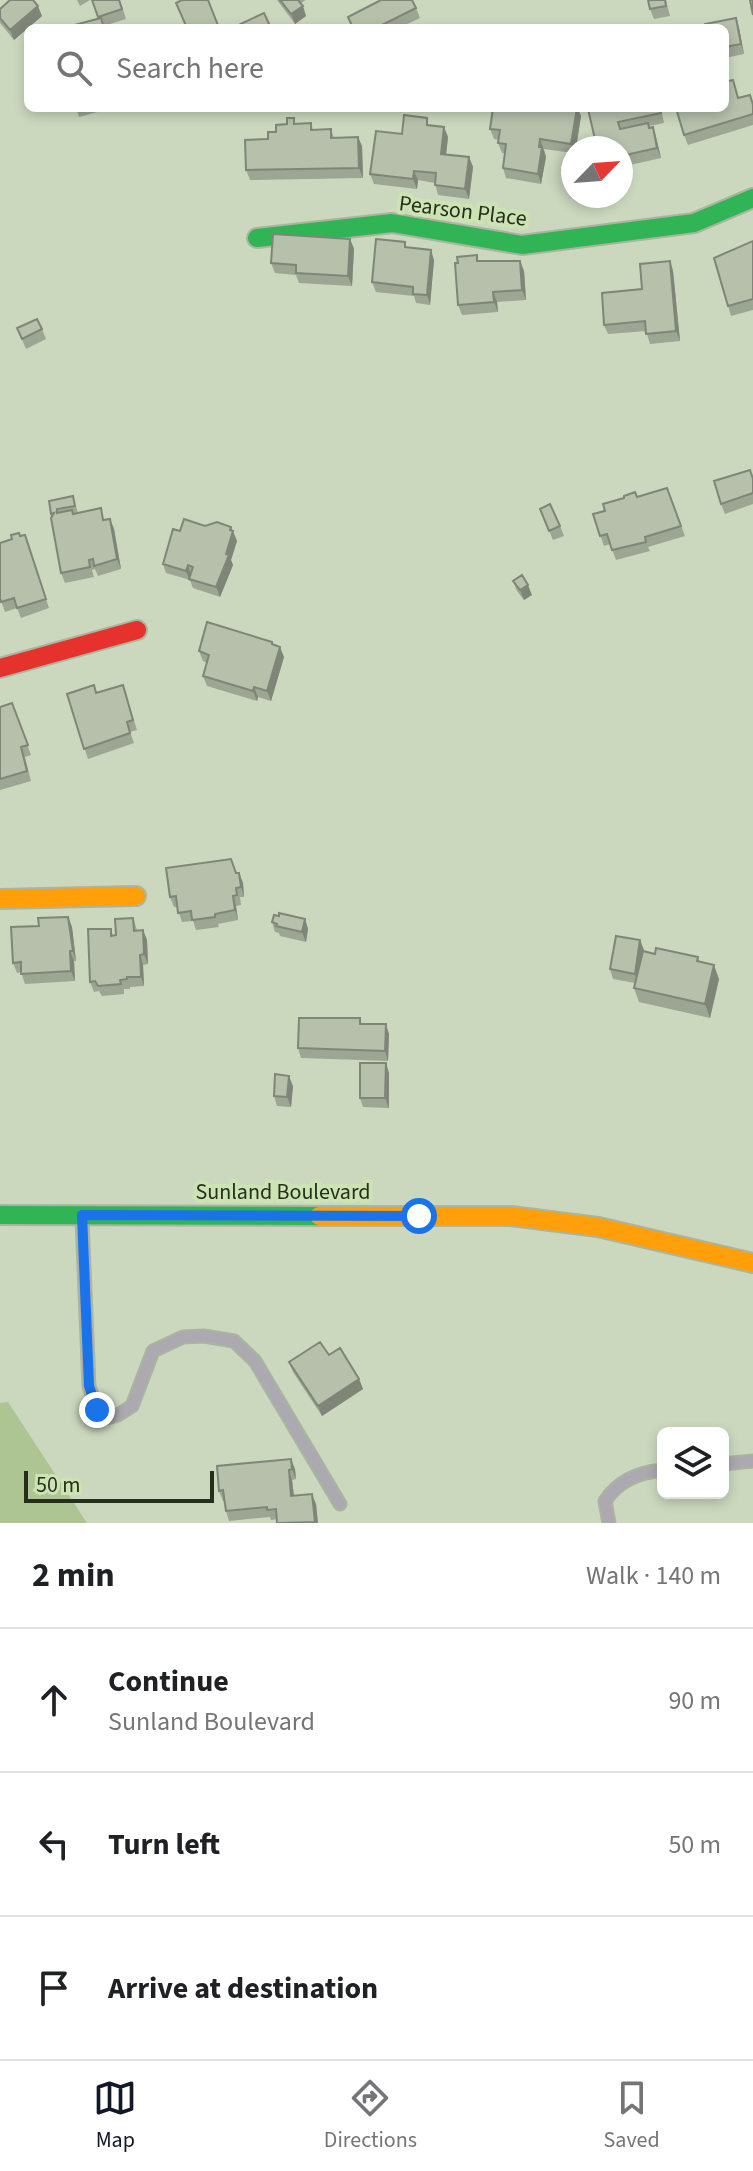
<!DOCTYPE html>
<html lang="en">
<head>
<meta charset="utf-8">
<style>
	body { margin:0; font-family:"Source Sans 3",sans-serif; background:#f2f2f2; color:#202124 }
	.controls { position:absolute; right:24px; bottom:24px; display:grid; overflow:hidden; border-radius:12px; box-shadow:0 4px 12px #0003 }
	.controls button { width:72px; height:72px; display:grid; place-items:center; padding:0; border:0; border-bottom:2px solid #e0e0e0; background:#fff; color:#202124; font:40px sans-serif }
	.compass { position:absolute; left:561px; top:136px; width:72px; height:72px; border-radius:50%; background:#fff; box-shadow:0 4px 12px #0003; rotate:65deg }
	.scale { position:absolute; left:24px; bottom:20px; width:190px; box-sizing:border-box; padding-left:8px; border:4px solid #262e1c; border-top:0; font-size:22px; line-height:28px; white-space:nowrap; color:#262e1c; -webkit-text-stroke:6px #cce3b3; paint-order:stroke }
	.stop { position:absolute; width:24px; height:24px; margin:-18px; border:6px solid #1a73e8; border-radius:50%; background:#fff }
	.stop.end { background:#1a73e8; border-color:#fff; box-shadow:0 2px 8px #0008 }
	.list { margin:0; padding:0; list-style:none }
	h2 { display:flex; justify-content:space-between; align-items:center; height:104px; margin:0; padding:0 32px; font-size:34px }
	h2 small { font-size:26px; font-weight:400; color:#757577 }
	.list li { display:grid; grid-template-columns:52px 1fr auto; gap:24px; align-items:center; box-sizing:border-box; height:144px; padding:0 32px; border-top:2px solid #e0e0e0 }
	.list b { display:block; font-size:30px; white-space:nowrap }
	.list p { margin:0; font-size:26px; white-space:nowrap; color:#757577 }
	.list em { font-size:26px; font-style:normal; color:#757577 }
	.icon { flex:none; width:44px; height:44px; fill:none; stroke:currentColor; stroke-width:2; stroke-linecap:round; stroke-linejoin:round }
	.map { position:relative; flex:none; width:753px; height:1523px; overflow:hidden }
	.search { position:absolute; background:#fff; box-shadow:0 4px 12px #0003; left:24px; right:24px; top:24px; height:88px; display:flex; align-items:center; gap:20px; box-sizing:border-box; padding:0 28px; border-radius:12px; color:#757577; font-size:30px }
	.sheet { height:536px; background:#fff }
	nav { display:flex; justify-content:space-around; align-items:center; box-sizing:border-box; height:112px; border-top:2px solid #e0e0e0; background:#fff; font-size:22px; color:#757577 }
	nav a { display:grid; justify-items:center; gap:4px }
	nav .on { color:#111827 }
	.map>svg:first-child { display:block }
</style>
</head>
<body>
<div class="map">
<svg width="753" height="1523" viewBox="0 0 753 1523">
	<rect width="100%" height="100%" fill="#cbd8be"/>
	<path fill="#adc493" d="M8 1402 87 1523H0V1403Z"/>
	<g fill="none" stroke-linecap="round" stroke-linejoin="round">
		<defs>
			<path id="lane" d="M82 1220 89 1386 97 1410 106 1418 118 1415 132 1406 153 1351 183 1337 204 1336 234 1341 255 1361 340 1504
				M723 1464 753 1461
				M609 1523 605 1501C618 1481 640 1472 663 1470"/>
			<path id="fast" d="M257 238 392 223 522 245 694 223 753 198
				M0 1215 319 1216"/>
			<path id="slow" d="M0 899 136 896
				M319 1216H511L598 1227 753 1263"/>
			<path id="jam" d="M0 668 137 630"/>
		</defs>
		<use href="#lane" stroke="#aab4a0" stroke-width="15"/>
		<use href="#fast" stroke="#aab4a0" stroke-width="22"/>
		<use href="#slow" stroke="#aab4a0" stroke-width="22"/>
		<use href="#jam" stroke="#aab4a0" stroke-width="22"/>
		<use href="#lane" stroke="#aca9b0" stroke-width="11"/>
		<use href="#fast" stroke="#30b455" stroke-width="18"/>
		<use href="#slow" stroke="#ff9f0a" stroke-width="18"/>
		<use href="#jam" stroke="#e5322d" stroke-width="18"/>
	</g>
	<path fill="#9da593" d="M77 0H90L80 6Z
		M92 0H120L126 19 104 26 105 28H63L98 18Z
		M277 0H306L301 3 306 16 295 24Z
		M666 0 670 16 654 19 650 9Z
		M416 8 420 18 399 28H352L348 17Z
		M0 9 42 16 14 40 0 23Z
		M725 28H739L744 54 725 58Z
		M739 98 753 104V125L688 145 684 135Z
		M76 108H112L79 117Z
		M493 108H578L581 116 576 148H573V153L544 149 546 157 541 184 506 178 503 168 505 153H502L498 143 499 140 494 139 490 129Z
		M661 108 664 123 649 126 650 128 653 127 656 137 661 158 621 167V148L588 109Z
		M311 123 313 130 331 129 334 138 362 146 363 178 250 180 246 170 268 139 276 132 296 124Z
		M430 125 444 127 448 137 446 154 469 157 473 167 469 199 438 195 435 183 418 180 417 189 374 184 370 174 402 134Z
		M350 239 354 249 352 286 299 283 296 275 275 273 271 263Z
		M753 241V310L731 316 728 306Z
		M407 247 434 260 430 305 416 303 414 296 376 292 372 282Z
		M479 261H520L524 271 526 300 497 302 498 312 462 315 458 305Z
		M670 261 673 271 680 341 650 344 646 331 608 334 604 325Z
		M17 328 42 329 46 339 26 349Z
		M753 478V504L725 514 721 504Z
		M667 488 685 536 648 547 650 551 616 560 610 544 604 546 593 514 637 497Z
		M49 501 76 506 78 513 105 520 110 519 114 529 121 569 98 576 95 569 92 570 94 577 65 583 61 573Z
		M540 509 560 526 564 536 553 540Z
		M205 526 233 531 237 541 231 560 233 565 220 597 193 588 190 580 166 573 163 564 180 531Z
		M25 535 49 608 21 618 17 608 5 612 0 598 20 536Z
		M513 581 532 595 524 600 517 591Z
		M274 645 284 657 271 701 258 697 257 701 207 686 203 676 207 663 203 661 199 651Z
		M97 692 126 695 137 730 130 732 134 743 88 759 67 694Z
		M12 703 31 755 25 757 31 781 0 790V707Z
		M236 873H239L243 883 244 897H240L241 905 236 906 238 920 218 924 219 927 196 930 193 921 182 922 177 907H174L170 897Z
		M68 917 72 927 76 961H74L75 981 25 984 21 972 17 973 13 963 39 926Z
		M133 918 137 930H143L147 940 148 964 143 965 144 986 130 987V989H124V994L102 996 99 991 94 992 90 982 111 929 113 936 116 935Z
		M305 919 308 929 306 942 280 936 279 933 275 932 272 922Z
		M644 950V951L655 954 698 957 699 961 719 979 710 1018 639 1002 634 988 635 983 613 979 610 969Z
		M360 1018 362 1024 389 1034 388 1061 301 1058 298 1048Z
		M389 1073V1108L363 1107 360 1098Z
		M293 1086 291 1107 277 1106 274 1096Z
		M329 1355 359 1379 363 1389 322 1416 293 1372 289 1362Z
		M217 1466 295 1469 296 1479 292 1480 294 1496 316 1504 318 1523H277V1519L271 1520 270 1517 229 1521 226 1511 224 1501H223L219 1491Z"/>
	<path fill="#7f8678" d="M38 6 42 16 14 40 10 30Z
		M303 6 306 16 295 24 291 14Z
		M736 18 739 28 744 54 741 44Z
		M577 108 581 116 576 148 573 149 571 144Z
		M444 127 448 137 445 164 441 154Z
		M653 127 656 137 661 158 657 148Z
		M358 137 362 146 363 178 359 168Z
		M540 139 546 157 541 184 538 174Z
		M469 157 473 167 469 199 465 189Z
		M414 171 418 180 417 189 413 179Z
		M350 239 354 249 352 286 348 276Z
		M431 250 434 260 430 305 427 295Z
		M520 261 524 271 526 300 522 290Z
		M670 261 673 271 680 341 676 331Z
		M493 292 497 302 498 312 494 302Z
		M110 519 114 529 121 569 117 559Z
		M231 527 237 541 231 560 233 565 220 597 216 587 226 554Z
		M188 565 191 575 190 581 186 571Z
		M528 585 532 595 524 600 520 590Z
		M280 647 284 657 271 701 267 691Z
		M254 687 258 697 257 701 253 691Z
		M239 873 243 883 244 897 241 887Z
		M233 896 236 906 238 920 235 910Z
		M68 917 72 927 76 961 73 951Z
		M305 919 308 929 306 942 302 932Z
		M143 930 147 940 148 964 144 954Z
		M640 940 644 950 638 984 635 974Z
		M70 951 74 961 75 981 71 971Z
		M140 955 143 965 144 986 141 977Z
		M714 965 719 979 710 1018 705 1004Z
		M386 1024 389 1034 388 1061 385 1051Z
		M386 1063 389 1073V1108L385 1098Z
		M289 1076 293 1086 291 1107 287 1097Z
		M359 1379 363 1389 322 1416 318 1406Z
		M291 1459 295 1469 296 1479 292 1469Z
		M289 1470 292 1480 295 1506 291 1496Z
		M312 1494 316 1504 318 1523H315Z"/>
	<path fill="#b6c0ab" stroke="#7f8678" stroke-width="2" d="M10 0H33L38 6 10 30 0 18V9Z
		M92 0H119L122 9 98 17Z
		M182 0H208L219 28H187L176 3Z
		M280 0H298L303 6 291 14Z
		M381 0H412L416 8 376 28H353L348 17Z
		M648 0H665L666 6 650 9Z
		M750 0H753V15Z
		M264 13 271 28H235L234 27Z
		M101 18 104 28H63Z
		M736 18 741 44 725 47V28H705V24Z
		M733 80 738 98 750 95 753 105V114L684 135 676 108H725V82Z
		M493 108H577L571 144 540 139 539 147H542L538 174 503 168 506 144 498 143 500 130 490 129Z
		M594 108H660L661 113 618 122 620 129 648 123 649 128 653 127 657 148 621 156V148H597L588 109Z
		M404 115 427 118V125L444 127 441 154 469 157 465 189 435 185 436 173 414 171 413 179 370 174 376 131 402 134Z
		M287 118H294V124L311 123V130L331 129V138L358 137 359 168 246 170 245 140 268 139V132H276V125L287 124Z
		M273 234 350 239 348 276 296 273V265L271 263Z
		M376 239 405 242V247L431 250 427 295 413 294V287L372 282Z
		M753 241V299L728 306 714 258Z
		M477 255V261H520L522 290 493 292 494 302 458 305 455 263H458L457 257Z
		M670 261 676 331 646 334 645 321 604 325 602 293 642 289 640 264Z
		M37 319 42 329 22 339 17 328Z
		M750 470 753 479V493L721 504 714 481Z
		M667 488 681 526 645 537 646 542 612 550 607 534 600 536 593 514 605 511 603 504 624 498V496L635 492 637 497Z
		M73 496 75 506 57 509V513L72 510 73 514 101 508 103 520 110 519 117 559 94 566 93 559 89 560 90 567 61 573 51 518 54 513 51 514 49 501Z
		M550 504 560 526 549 531 540 509Z
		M184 519 205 526 217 522 231 527 230 530 233 531 226 554 229 555 216 587 189 579 193 567 188 565 186 571 163 564 173 529 180 531Z
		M19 533 20 536 25 535 46 599 17 608 14 598 1 602 0 598V543L12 539 11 535Z
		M522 575 528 585 520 590 513 581Z
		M207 622 272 642V644L280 647 267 691 254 687 253 691 203 676 209 655 199 651Z
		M94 685 96 693 123 685 133 720 127 722 130 733 84 749 67 694Z
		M12 703 28 745 21 747 27 771 0 779V707Z
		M231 859 236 873H239L241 887 236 888 237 895 233 896 235 910 215 914V917L192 920 191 911 178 913 176 896 170 897 166 868Z
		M279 913 305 919 302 932 276 926 277 924 272 922 274 915 279 916Z
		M68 917 73 951H70L71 971 21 974V962L13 963 11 927 39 926 38 918Z
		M133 918 134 931 143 930 144 954 140 955 141 977H127V979L120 980 121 984 98 986 95 981 90 982 88 929H111V936L116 935 115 919Z
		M616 936 640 940 635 974 610 969Z
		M656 948 698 957 697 961 714 965 705 1004 634 988 643 951 655 954Z
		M299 1018H360V1024H386L385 1051 298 1048Z
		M360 1063H386L385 1098H360Z
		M275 1074 289 1076 287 1097 274 1096Z
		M320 1342 329 1355 340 1348 359 1379 318 1406 289 1362Z
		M291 1459 292 1469 289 1470 291 1496 312 1494 315 1522 277 1523 276 1509 267 1510V1507L226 1511 223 1490 219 1491 217 1466Z"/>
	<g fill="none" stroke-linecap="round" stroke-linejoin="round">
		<path stroke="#1a73e8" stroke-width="10" d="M97 1410 89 1386 82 1215 419 1216"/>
	</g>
	<g text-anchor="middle" stroke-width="8" stroke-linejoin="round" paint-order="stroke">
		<g font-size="22" fill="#262e1c" stroke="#cce3b3">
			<text transform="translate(463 210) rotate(7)" y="8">Pearson Place</text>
			<text x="283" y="1199">Sunland Boulevard</text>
		</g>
	</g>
</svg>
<div class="controls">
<button><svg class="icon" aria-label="layers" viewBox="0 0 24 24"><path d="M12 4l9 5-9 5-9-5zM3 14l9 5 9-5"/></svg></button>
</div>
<svg class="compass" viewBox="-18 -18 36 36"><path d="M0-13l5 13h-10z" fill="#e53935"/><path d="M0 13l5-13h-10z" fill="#757577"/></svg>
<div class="scale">50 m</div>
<div class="stop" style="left:419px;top:1216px"></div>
<div class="stop end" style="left:97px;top:1410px"></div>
<div class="search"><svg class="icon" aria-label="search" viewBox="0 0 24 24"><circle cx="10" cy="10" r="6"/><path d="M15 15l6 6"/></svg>Search here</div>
</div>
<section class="sheet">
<h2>2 min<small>Walk · 140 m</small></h2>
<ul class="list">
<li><svg class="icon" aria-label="ahead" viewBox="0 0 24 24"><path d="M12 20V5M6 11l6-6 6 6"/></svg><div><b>Continue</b><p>Sunland Boulevard</p></div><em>90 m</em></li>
<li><svg class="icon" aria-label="left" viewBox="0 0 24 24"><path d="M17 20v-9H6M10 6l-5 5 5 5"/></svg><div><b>Turn left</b></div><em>50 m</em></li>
<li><svg class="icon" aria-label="arrive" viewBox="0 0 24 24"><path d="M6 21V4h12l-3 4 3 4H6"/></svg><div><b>Arrive at destination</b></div></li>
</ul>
</section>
<nav>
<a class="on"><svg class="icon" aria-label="map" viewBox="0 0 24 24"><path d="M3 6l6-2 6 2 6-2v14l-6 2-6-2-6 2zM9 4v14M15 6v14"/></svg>Map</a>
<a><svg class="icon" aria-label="directions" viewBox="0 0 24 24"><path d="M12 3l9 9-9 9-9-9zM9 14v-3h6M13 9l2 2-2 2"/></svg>Directions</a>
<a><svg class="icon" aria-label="saved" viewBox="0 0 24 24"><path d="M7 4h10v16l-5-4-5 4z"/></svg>Saved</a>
</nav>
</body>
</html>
